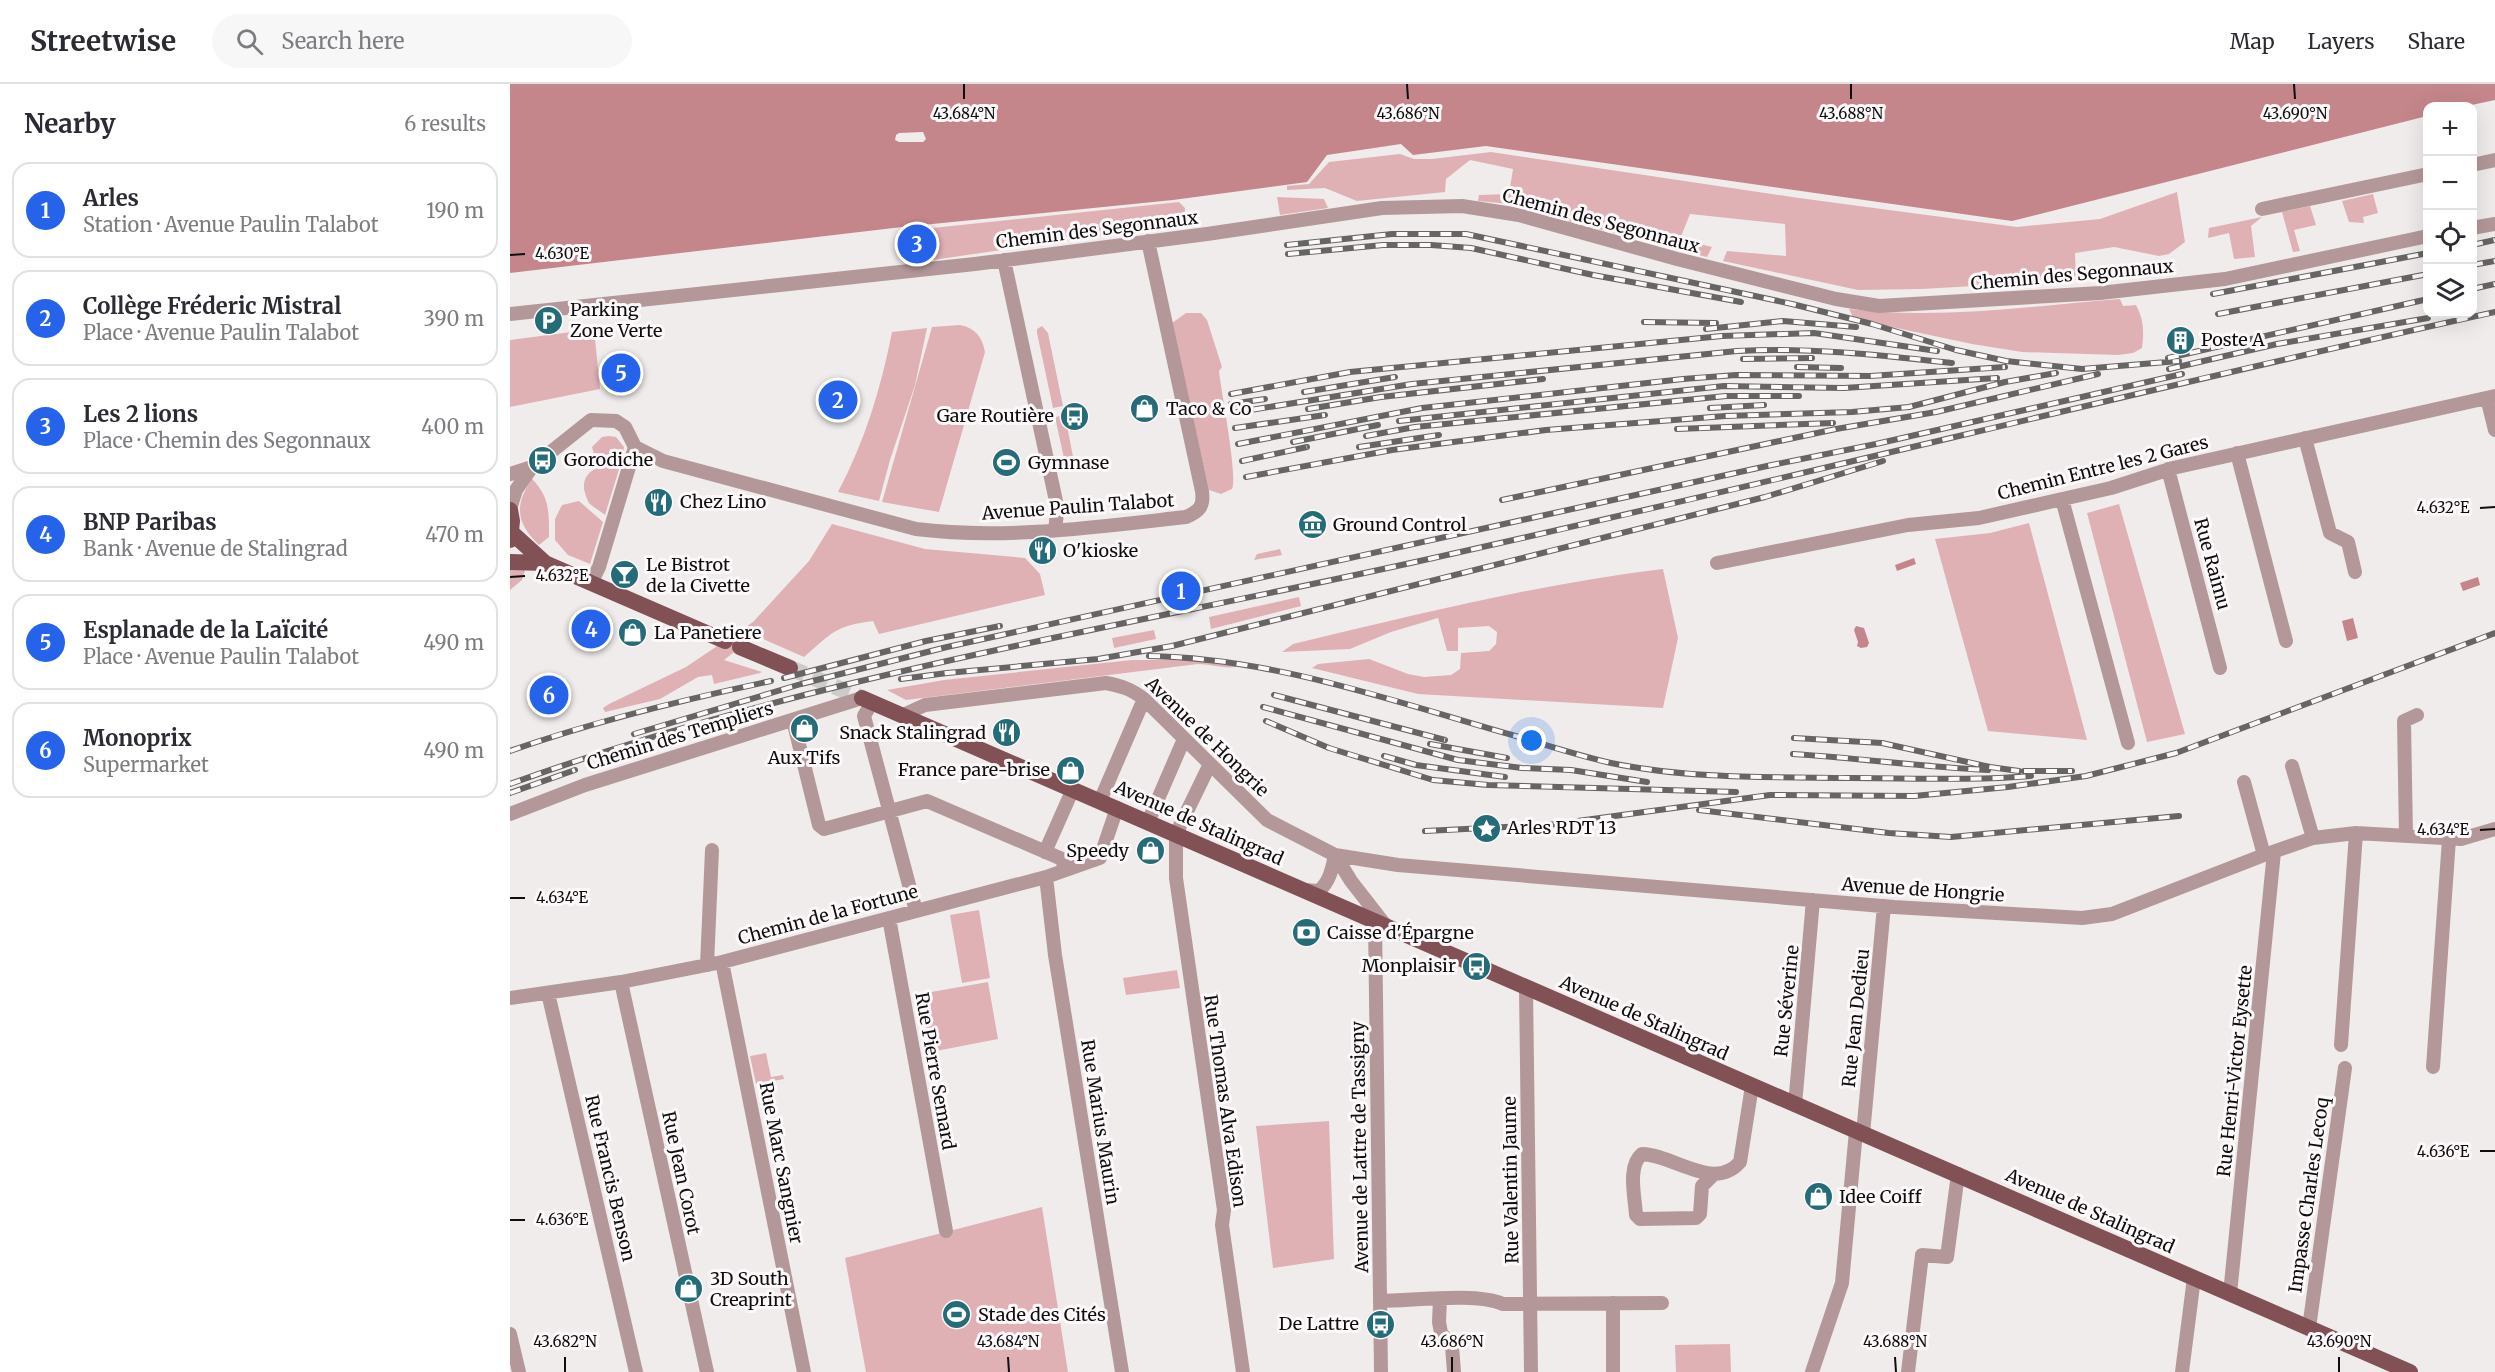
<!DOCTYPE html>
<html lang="en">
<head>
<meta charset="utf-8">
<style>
	body { margin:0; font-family:Merriweather,serif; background:#f7f7f7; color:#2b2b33 }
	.controls { position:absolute; right:18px; top:18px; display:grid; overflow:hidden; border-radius:12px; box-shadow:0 6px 24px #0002 }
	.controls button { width:54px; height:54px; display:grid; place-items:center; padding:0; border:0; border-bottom:2px solid #e1e1e2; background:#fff; color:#2b2b33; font:30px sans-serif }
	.you { position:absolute; left:1022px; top:657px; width:21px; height:21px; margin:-15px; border:4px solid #fff; border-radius:50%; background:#1a73e8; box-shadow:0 0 0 9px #1a73e833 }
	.badge { display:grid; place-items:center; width:39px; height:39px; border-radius:50%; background:#2563eb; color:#fff; font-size:20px; font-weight:700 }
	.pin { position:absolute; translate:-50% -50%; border:3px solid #fff; box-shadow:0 2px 6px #0006 }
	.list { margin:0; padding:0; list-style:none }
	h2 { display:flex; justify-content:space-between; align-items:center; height:78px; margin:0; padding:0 24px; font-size:26px }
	h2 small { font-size:20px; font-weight:400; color:#7c7c81 }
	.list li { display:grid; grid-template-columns:39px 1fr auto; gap:18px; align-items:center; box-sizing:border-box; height:96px; margin:0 12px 12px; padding:0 12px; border:2px solid #e1e1e2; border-radius:18px }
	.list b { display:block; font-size:22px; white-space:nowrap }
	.list p { margin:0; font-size:20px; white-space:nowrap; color:#7c7c81 }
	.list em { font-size:20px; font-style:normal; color:#7c7c81 }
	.icon { flex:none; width:33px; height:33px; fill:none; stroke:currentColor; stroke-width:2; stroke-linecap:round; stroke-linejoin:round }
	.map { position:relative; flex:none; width:1985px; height:1288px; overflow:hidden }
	header { display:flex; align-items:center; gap:36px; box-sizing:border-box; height:84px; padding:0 30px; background:#fff; border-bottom:2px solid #e1e1e2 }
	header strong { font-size:28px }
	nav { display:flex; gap:33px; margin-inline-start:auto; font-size:21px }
	.search { width:420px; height:54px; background:#f7f7f7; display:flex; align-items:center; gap:15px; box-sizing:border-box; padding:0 21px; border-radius:33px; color:#7c7c81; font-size:22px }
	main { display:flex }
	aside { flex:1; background:#fff }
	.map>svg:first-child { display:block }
</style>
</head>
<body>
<header>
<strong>Streetwise</strong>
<div class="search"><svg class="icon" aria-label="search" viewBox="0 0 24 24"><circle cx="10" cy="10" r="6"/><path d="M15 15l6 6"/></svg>Search here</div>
<nav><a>Map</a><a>Layers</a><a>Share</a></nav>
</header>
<main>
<aside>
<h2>Nearby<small>6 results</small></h2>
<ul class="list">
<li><span class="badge">1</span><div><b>Arles</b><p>Station · Avenue Paulin Talabot</p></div><em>190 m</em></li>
<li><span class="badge">2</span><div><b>Collège Fréderic Mistral</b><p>Place · Avenue Paulin Talabot</p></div><em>390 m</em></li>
<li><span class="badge">3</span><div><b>Les 2 lions</b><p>Place · Chemin des Segonnaux</p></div><em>400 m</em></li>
<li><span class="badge">4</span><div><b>BNP Paribas</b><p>Bank · Avenue de Stalingrad</p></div><em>470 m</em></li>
<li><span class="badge">5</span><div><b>Esplanade de la Laïcité</b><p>Place · Avenue Paulin Talabot</p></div><em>490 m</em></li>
<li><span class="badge">6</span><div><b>Monoprix</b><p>Supermarket</p></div><em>490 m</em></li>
</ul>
</aside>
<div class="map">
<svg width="1985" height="1288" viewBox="0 0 1985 1288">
	<rect width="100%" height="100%" fill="#f0ecec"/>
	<path fill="#e0b1b4" d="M981 68 1289 114 1507 143 1590 135 1667 108 1675 158 1659 170 1649 172 1604 163 1565 169 1566 196 1412 205 1348 206 1213 177 1217 167 1276 172 1275 140 1180 130 1170 155 1202 163 1197 173 1046 134 1011 121 968 117 969 111 999 110 1003 85 960 76 936 95 935 108 847 117 815 104 777 106V102L799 100 819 78 890 70 904 75H922Z
		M1863 110 1868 129 1853 133 1854 139 1839 138 1832 117Z
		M767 113 814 115 818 124 770 131Z
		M669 118 675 124 674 136 666 131 654 132V141L648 140 626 146 623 145 615 148 423 176 421 154H396L394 147Z
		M1800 122 1806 141 1784 146 1790 167 1783 168 1772 128Z
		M1752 133 1741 142 1745 173 1724 175 1719 149 1698 154 1699 144Z
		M1610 215 1613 222 1626 221C1634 236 1634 247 1632 264L1623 269 1608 271 1512 268 1462 260 1344 235 1339 225C1428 236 1521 222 1610 215Z
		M676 229H691L697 236 712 283 709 287C711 307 728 393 722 405L711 410 699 406 663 245 662 239Z
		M450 241C465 244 472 252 475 268L429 428 372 418 422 243Z
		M532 242 538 249 553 322 543 324 527 249V245Z
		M417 244 405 301 380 376 369 417 328 408C355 357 371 304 382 248Z
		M84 245 90 305 0 323V256Z
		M555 331 564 378 555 379 545 333Z
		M99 352 106 353 114 363 113 370 90 375 85 374 82 363 92 353Z
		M103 380 110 382 95 431C90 427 83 423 79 419 77 416 75 409 74 405 73 386 88 383 103 380Z
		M22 395C40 413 39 429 39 453L29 461C6 439 4 421 22 395Z
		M69 417 93 438 80 480 58 471 45 456V435L52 421Z
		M1609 420 1675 650 1637 658 1577 429Z
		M1519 439 1577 656 1478 647 1425 455 1480 449Z
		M322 440 415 465 515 474 530 490 535 511 369 550 363 537C325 542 323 548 294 573L251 554H242L214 576 252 588 250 589 204 600 202 591 188 593 150 615 95 628 93 624 99 620 176 583 243 538 299 477Z
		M770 465 772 471 744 476 747 470Z
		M16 483 12 496 0 506V485Z
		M1153 485 1168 554 1153 624 908 610 802 584 808 580 859 575 898 590 914 593 941 591 950 585 951 569 979 567 986 560 987 548 979 542 948 544V567H937L928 534 881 548 840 565 772 568 783 560C905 531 1027 500 1153 485Z
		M789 513 791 522 701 545 699 533Z
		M644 546 646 555 604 564 602 554Z
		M622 576H686L730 582C717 586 701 580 688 580L396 616 377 606 434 596Z
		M469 826 480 894 452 899 440 831Z
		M667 886 670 904 616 911 613 894Z
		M478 898 488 955 421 968 410 910Z
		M256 969 261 993 273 991 274 995 246 1000 240 972Z
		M819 1037 824 1175 763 1184 746 1042Z
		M532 1123 558 1288H356L335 1174Z
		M1220 1260 1221 1288H1166L1165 1261Z"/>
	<path fill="#c4868b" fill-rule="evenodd" d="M0 0H1985V16L1957 22H1918L1917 32 1502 137 976 62 903 71 891 60 817 71 797 98 663 116 392 143 0 189ZM413 48 416 55 413 58H389L385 56 386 51 389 49Z
		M1404 474 1406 480 1387 487 1385 481Z
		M1968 493 1970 501 1953 507 1950 499Z
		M1843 534 1848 554 1837 557 1832 537Z
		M1346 542 1354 544 1359 559 1357 563 1351 564 1347 562 1348 558 1344 546Z"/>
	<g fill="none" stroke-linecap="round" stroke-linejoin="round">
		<path stroke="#cecbcb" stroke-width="16" stroke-dasharray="16 8" stroke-linecap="butt" d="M280 584 352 614"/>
		<path stroke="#b49899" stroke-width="14" d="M1962 81 1985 76
			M1752 125 1918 90
			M1962 144 1985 140
			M494 176 546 417 547 429 545 446
			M0 230 465 180 697 150 872 124 952 122 1009 131 1167 175 1326 215 1369 222 1590 209 1715 195 1918 152
			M1977 314 1985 346
			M1795 354 1820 449 1838 458 1845 488
			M1727 369 1776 557
			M1658 385 1710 584
			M0 390 22 383 81 336 106 337 115 343 125 363 153 377 406 445C495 456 587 443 676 433 690 427 694 422 692 407L638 157
			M1552 415 1618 659
			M0 425 6 406 22 383
			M1207 479 1398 441 1469 434 1601 404 1663 384 1985 312
			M81 499 89 483 125 363
			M362 618 354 632 406 827
			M393 631 415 621 596 599C612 602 621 605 634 615L757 736 825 771 888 781 1384 823 1572 834 1602 830 1754 771 1803 754 1846 749 1951 755 1985 745
			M283 636 309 741 314 745 417 717 552 775 555 786
			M700 680 666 750V794L714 1126 712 1141 733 1288
			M1782 682 1803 754
			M1734 698 1754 771
			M590 717 634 615
			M0 730 75 701 352 614
			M638 738 674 655
			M1896 752 1894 637 1907 631
			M535 768 563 705
			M825 771 841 797 876 842
			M536 793 545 871 612 1288
			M794 806 809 807C820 797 822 785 825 771
			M379 834 436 1147
			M865 838 871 1288
			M212 878 294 1288
			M197 881 202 766
			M111 898 197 1288
			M1016 904 1021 1288
			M38 909 126 1288
			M0 914 111 898 212 878 536 793 590 774 607 724
			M1831 961 1846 749
			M1923 983 1939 755
			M1285 1021 1303 816
			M1353 1050 1374 822
			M1203 1091 1192 1102 1190 1130 1186 1134 1130 1135 1126 1131C1125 1113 1117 1082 1132 1070 1164 1071 1204 1108 1230 1078L1242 1002
			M1720 1210 1764 768
			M930 1215 929 1238 931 1249 942 1262 944 1288
			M870 1217C903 1217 965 1208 993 1220L1152 1219
			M1103 1219V1288
			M1799 1244 1835 984
			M0 1250 9 1288
			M1302 1288 1332 1199 1346 1047
			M1398 1288 1412 1171 1437 1173 1448 1090
			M1672 1288 1684 1194"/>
		<path stroke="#815155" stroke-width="16" d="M0 426 2 437 0 456
			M2 449 35 479 215 557
			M0 478 35 479
			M230 563 280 584
			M352 614 1900 1288"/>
		<defs>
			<path id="rail" d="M777 161 882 150H956L1282 220 1362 240 1446 266 1496 277 1572 285 1669 277
				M1962 161 1985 156
				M778 170 873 161H921L961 164 1083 191 1231 218
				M1962 181 1985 177
				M1962 205 1985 200
				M1703 210 1918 169
				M1708 230 1918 190
				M1134 238 1206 239
				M1196 245 1273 237 1346 243
				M1658 274 1918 215
				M1233 275 1302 274
				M1287 283 1331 284
				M1659 285 1767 260 1918 234
				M794 308 885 293
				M721 310 840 288 1212 252 1304 249 1427 267
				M721 320 755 315
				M1200 324 1254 321
				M798 325 871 313 1033 295
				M722 329 902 300 1227 267C1299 263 1370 271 1442 279
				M889 337 1214 302 1334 304 1487 294
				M725 344 815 331
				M1167 345 1323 339
				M856 352 905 343 1216 312H1289
				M783 358 868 341
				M728 360 912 324 1173 295 1226 291 1360 292 1495 283
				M849 363 929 351
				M732 377 797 363
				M736 393 882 366 1036 346 1215 332 1342 328 1399 323 1495 298 1546 289
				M992 416 1326 345 1426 328 1588 290
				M639 572C766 574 888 619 1009 653 1039 662 1070 672 1101 679 1178 695 1261 693 1340 694 1400 694 1461 697 1521 692
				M274 594 416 557 490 542
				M391 595 437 589 588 575 662 562 1255 413 1373 377
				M764 611 935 656
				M753 623 948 676 1012 684 1061 686 1137 698
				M756 637 819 664 923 696 978 701 1226 708
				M124 650 291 600 437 563 1257 382 1366 360 1672 290
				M1284 654 1372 659 1480 683 1509 687
				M920 660 997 674
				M0 667C85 637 172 616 261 597
				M1283 670C1348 674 1413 683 1478 686
				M874 672 906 681 995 693
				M1514 687H1562
				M0 700C290 595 596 546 896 480 1260 400 1621 308 1985 228
				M0 709 65 686
				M1189 726 1379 749 1441 753 1669 732
				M915 747 1038 741 1260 711 1404 712 1498 703 1576 692 1666 669 1985 549"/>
		</defs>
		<use href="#rail" stroke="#676464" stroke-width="6"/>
		<use href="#rail" stroke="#fdf9fa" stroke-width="4" stroke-dasharray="11" stroke-linecap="butt"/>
	</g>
	<path fill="none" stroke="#0f0e0e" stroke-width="2" d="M454 0V15M897 0 898 15M1341 0V15M1784 0 1785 15M0 171 15 170M1970 424 1985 423M0 493 15 492M1970 746 1985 745M0 814H15M1970 1067H1985M0 1136H15M55 1273V1288M498 1273 499 1288M942 1273V1288M1385 1273 1386 1288M1829 1273V1288"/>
	<defs>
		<symbol id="parking-disc" viewBox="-11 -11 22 22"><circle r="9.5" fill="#246c78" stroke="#fdf9fa"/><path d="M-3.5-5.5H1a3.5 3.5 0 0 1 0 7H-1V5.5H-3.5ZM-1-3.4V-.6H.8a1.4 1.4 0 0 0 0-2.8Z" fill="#fff"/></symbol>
		<symbol id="building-disc" viewBox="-11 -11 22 22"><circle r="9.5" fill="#246c78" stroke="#fdf9fa"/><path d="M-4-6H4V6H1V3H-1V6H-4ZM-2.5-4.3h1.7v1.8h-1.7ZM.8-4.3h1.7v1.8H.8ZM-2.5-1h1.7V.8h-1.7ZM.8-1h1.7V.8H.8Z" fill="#fff"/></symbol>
		<symbol id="shop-disc" viewBox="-11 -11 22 22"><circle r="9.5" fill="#246c78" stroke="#fdf9fa"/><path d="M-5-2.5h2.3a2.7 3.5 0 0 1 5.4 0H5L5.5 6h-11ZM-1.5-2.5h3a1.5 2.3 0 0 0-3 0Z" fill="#fff"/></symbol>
		<symbol id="bus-disc" viewBox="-11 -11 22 22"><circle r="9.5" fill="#246c78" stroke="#fdf9fa"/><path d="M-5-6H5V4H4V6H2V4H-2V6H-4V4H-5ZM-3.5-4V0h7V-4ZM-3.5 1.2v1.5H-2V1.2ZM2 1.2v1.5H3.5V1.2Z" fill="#fff"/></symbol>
		<symbol id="stadium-disc" viewBox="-11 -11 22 22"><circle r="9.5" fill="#246c78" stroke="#fdf9fa"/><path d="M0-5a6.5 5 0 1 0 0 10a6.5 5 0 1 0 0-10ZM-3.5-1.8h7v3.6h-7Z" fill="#fff"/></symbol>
		<symbol id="restaurant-disc" viewBox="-11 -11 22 22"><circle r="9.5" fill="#246c78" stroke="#fdf9fa"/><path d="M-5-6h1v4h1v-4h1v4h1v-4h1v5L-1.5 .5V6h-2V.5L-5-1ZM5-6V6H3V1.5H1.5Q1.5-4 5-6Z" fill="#fff"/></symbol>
		<symbol id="museum-disc" viewBox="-11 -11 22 22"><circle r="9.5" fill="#246c78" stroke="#fdf9fa"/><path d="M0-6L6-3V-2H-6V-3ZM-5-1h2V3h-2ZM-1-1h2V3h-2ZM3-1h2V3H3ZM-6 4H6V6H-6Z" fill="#fff"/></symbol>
		<symbol id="bar-disc" viewBox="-11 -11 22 22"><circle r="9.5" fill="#246c78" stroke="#fdf9fa"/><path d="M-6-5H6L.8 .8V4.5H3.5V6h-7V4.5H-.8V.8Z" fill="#fff"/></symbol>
		<symbol id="sight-disc" viewBox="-11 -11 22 22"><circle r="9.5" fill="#246c78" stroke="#fdf9fa"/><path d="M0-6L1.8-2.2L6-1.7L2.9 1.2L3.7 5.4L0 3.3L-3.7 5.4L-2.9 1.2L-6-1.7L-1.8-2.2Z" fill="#fff"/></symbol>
		<symbol id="bank-disc" viewBox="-11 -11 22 22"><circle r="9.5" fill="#246c78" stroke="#fdf9fa"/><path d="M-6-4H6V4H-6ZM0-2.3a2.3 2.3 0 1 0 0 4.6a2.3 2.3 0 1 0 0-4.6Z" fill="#fff"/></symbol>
	</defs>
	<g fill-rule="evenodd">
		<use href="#parking-disc" x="22" y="220" width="33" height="33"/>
		<use href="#building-disc" x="1654" y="240" width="33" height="33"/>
		<use href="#shop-disc" x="618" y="308" width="33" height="33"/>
		<use href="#bus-disc" x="548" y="316" width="33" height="33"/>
		<use href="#bus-disc" x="16" y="360" width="33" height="33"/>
		<use href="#stadium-disc" x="480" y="362" width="33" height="33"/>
		<use href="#restaurant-disc" x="132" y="402" width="33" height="33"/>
		<use href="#museum-disc" x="786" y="424" width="33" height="33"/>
		<use href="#restaurant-disc" x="516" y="450" width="33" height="33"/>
		<use href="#bar-disc" x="98" y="474" width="33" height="33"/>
		<use href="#shop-disc" x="106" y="532" width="33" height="33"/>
		<use href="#shop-disc" x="278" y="628" width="33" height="33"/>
		<use href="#restaurant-disc" x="480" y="632" width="33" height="33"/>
		<use href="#shop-disc" x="544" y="670" width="33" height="33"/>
		<use href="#sight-disc" x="960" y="728" width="33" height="33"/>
		<use href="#shop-disc" x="624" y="750" width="33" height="33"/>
		<use href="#bank-disc" x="780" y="832" width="33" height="33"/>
		<use href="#bus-disc" x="950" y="866" width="33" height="33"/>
		<use href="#shop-disc" x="1292" y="1096" width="33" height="33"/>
		<use href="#shop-disc" x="162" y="1188" width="33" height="33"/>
		<use href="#stadium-disc" x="430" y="1214" width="33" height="33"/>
		<use href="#bus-disc" x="854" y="1224" width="33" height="33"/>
	</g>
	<g text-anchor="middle" stroke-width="6" stroke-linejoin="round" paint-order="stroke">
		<g font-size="18" fill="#0f0e0e" stroke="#fdf9fa">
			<text transform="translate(1091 137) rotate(15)" y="6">Chemin des Segonnaux</text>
			<text transform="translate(587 146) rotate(-7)" y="6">Chemin des Segonnaux</text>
			<text transform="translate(1562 191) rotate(-5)" y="6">Chemin des Segonnaux</text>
			<text transform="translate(1593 384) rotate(-14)" y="6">Chemin Entre les 2 Gares</text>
			<text transform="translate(568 423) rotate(-4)" y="6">Avenue Paulin Talabot</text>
			<text transform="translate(1702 480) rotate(75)" y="6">Rue Raimu</text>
			<text transform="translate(170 652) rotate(-17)" y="6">Chemin des Templiers</text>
			<text transform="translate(697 653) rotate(44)" y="6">Avenue de Hongrie</text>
			<text transform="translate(689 739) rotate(24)" y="6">Avenue de Stalingrad</text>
			<text transform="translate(1413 806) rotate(4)" y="6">Avenue de Hongrie</text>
			<text transform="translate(318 831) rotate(-15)" y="6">Chemin de la Fortune</text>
			<text transform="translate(1277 917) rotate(-84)" y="6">Rue Séverine</text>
			<text transform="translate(1134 934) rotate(24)" y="6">Avenue de Stalingrad</text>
			<text transform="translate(1346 934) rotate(-84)" y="6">Rue Jean Dedieu</text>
			<text transform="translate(425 987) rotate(80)" y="6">Rue Pierre Semard</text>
			<text transform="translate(1725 987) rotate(-84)" y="6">Rue Henri-Victor Eysette</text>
			<text transform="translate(715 1017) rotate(82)" y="6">Rue Thomas Alva Edison</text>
			<text transform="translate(590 1038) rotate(81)" y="6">Rue Marius Maurin</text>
			<text transform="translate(850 1063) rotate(-91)" y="6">Avenue de Lattre de Tassigny</text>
			<text transform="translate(271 1079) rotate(79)" y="6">Rue Marc Sangnier</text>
			<text transform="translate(171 1089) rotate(78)" y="6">Rue Jean Corot</text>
			<text transform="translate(100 1094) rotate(77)" y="6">Rue Francis Benson</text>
			<text transform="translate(1001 1096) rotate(-91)" y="6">Rue Valentin Jaume</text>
			<text transform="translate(1799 1111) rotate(-82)" y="6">Impasse Charles Lecoq</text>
			<text transform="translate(1580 1127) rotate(24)" y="6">Avenue de Stalingrad</text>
		</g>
		<g font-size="18" fill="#0f0e0e" stroke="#fdf9fa" text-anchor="start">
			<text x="60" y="232">Parking<tspan x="60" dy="21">Zone Verte</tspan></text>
			<text x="1691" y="262">Poste A</text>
			<text x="656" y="331">Taco &amp; Co</text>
			<text x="544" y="338" text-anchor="end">Gare Routière</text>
			<text x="54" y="382">Gorodiche</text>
			<text x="518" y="385">Gymnase</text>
			<text x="170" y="424">Chez Lino</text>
			<text x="823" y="447">Ground Control</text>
			<text x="553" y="473">O'kioske</text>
			<text x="136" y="487">Le Bistrot<tspan x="136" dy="21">de la Civette</tspan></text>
			<text x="144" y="555">La Panetiere</text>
			<text x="476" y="655" text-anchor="end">Snack Stalingrad</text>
			<text x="294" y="680" text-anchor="middle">Aux Tifs</text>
			<text x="540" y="692" text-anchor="end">France pare-brise</text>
			<text x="997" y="750">Arles RDT 13</text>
			<text x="619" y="773" text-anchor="end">Speedy</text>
			<text x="817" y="855">Caisse d'Épargne</text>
			<text x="946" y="888" text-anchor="end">Monplaisir</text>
			<text x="1329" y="1119">Idee Coiff</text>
			<text x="200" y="1201">3D South<tspan x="200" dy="21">Creaprint</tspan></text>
			<text x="468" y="1237">Stade des Cités</text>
			<text x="849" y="1246" text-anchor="end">De Lattre</text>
		</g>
	</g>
	<g font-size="15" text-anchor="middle" fill="#0f0e0e" stroke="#fdf9fa" stroke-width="6" stroke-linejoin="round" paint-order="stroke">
		<text x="454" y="35">43.684°N</text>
		<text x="898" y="35">43.686°N</text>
		<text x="1341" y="35">43.688°N</text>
		<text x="1785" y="35">43.690°N</text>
		<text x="52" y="175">4.630°E</text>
		<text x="1933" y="429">4.632°E</text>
		<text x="52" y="497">4.632°E</text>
		<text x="1933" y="751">4.634°E</text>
		<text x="52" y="819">4.634°E</text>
		<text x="1933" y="1073">4.636°E</text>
		<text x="52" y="1141">4.636°E</text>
		<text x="55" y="1263">43.682°N</text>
		<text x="498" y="1263">43.684°N</text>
		<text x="942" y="1263">43.686°N</text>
		<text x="1385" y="1263">43.688°N</text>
		<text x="1829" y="1263">43.690°N</text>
	</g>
</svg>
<div class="controls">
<button>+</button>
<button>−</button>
<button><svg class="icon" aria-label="locate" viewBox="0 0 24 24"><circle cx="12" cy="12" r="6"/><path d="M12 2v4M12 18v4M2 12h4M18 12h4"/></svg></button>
<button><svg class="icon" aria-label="layers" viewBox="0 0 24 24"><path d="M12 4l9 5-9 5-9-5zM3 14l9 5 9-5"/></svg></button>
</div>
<div class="you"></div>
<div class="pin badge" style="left:671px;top:507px">1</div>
<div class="pin badge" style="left:328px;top:316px">2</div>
<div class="pin badge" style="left:407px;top:160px">3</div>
<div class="pin badge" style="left:81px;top:545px">4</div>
<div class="pin badge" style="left:111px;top:289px">5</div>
<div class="pin badge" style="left:39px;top:611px">6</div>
</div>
</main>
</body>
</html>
